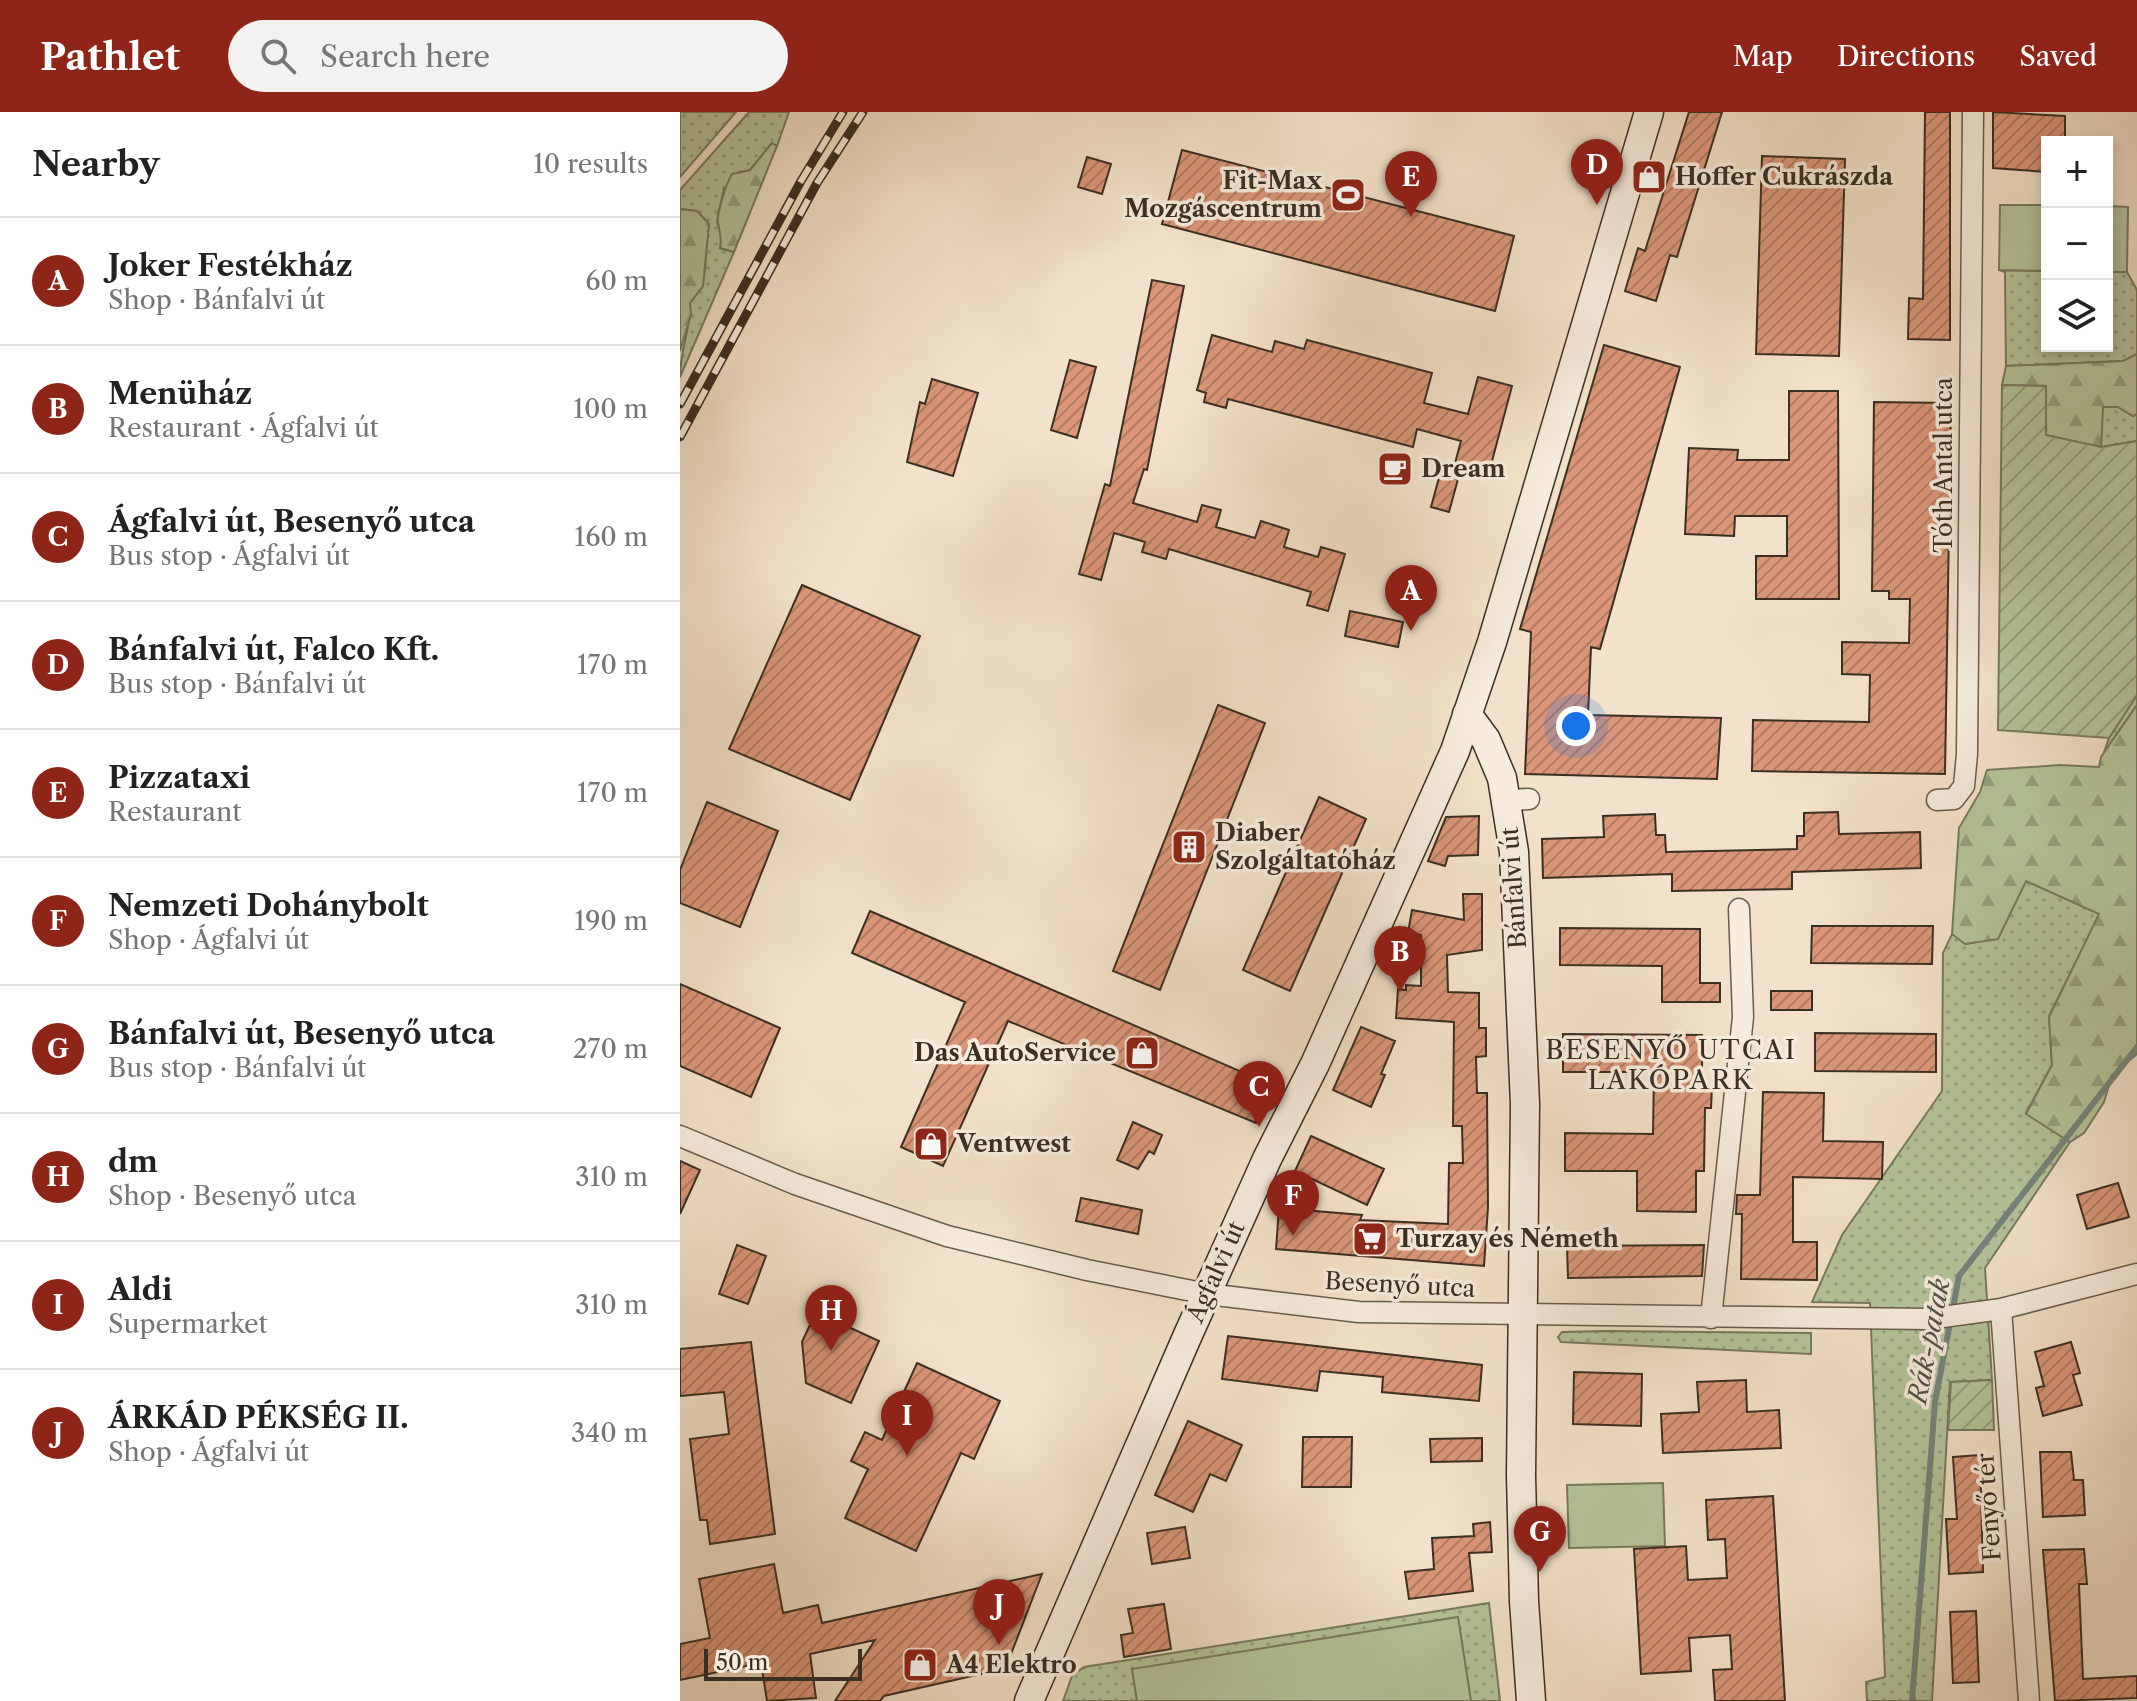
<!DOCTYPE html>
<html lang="en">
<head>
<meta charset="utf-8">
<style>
	body { margin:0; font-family:"Libre Caslon Text",serif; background:#f2f2f2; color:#222 }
	.controls { position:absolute; right:24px; top:24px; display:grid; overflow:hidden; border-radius:0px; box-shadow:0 4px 12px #0003 }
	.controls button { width:72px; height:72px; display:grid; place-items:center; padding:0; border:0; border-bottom:2px solid #e0e0e0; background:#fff; color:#222; font:40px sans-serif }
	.scale { position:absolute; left:24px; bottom:20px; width:158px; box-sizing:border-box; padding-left:8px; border:4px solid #3a2f23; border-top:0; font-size:22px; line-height:28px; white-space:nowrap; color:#3a2f23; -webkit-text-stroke:6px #f7ecdd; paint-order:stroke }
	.you { position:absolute; left:896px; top:614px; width:28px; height:28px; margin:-20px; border:6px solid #fff; border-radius:50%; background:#1a73e8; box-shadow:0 0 0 12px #1a73e833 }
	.badge { display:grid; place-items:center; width:52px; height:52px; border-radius:50%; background:#8f2418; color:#fff; font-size:26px; font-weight:700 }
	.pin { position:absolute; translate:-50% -66px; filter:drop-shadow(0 2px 4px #0008) }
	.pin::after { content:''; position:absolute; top:42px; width:28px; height:24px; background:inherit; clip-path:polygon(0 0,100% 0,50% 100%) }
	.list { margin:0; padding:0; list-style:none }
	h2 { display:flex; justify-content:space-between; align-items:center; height:104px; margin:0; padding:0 32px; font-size:34px }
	h2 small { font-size:26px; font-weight:400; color:#767676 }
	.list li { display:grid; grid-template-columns:52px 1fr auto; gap:24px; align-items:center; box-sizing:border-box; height:128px; padding:0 32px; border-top:2px solid #e0e0e0 }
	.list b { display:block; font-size:30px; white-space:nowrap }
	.list p { margin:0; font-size:26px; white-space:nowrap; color:#767676 }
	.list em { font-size:26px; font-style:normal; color:#767676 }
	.icon { flex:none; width:44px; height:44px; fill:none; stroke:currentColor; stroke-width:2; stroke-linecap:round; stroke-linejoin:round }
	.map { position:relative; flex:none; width:1457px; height:1589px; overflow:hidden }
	header { display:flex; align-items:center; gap:48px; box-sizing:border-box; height:112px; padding:0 40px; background:#8f2418; color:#fff }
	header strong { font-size:38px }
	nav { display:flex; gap:44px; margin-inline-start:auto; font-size:28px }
	.search { width:560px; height:72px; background:#f2f2f2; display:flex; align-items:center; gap:20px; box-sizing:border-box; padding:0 28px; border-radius:44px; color:#767676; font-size:30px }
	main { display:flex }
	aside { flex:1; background:#fff }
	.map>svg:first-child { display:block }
</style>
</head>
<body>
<header>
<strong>Pathlet</strong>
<div class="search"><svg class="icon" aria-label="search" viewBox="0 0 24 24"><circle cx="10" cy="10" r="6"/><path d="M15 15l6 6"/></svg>Search here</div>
<nav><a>Map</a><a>Directions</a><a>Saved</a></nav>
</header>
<main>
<aside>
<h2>Nearby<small>10 results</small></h2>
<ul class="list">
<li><span class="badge">A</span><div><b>Joker Festékház</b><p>Shop · Bánfalvi út</p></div><em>60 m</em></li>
<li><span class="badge">B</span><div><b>Menüház</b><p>Restaurant · Ágfalvi út</p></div><em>100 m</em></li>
<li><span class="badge">C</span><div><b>Ágfalvi út, Besenyő utca</b><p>Bus stop · Ágfalvi út</p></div><em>160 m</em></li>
<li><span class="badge">D</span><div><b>Bánfalvi út, Falco Kft.</b><p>Bus stop · Bánfalvi út</p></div><em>170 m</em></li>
<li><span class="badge">E</span><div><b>Pizzataxi</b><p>Restaurant</p></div><em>170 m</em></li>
<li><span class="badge">F</span><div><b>Nemzeti Dohánybolt</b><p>Shop · Ágfalvi út</p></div><em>190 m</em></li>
<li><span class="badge">G</span><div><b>Bánfalvi út, Besenyő utca</b><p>Bus stop · Bánfalvi út</p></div><em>270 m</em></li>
<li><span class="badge">H</span><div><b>dm</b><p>Shop · Besenyő utca</p></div><em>310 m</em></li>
<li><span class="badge">I</span><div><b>Aldi</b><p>Supermarket</p></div><em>310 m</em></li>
<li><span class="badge">J</span><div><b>ÁRKÁD PÉKSÉG II.</b><p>Shop · Ágfalvi út</p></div><em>340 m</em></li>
</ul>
</aside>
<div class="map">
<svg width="1457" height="1589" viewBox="0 0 1457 1589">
	<defs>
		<pattern id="grass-dots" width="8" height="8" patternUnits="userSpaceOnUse" patternTransform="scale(2)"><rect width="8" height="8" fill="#b5c49c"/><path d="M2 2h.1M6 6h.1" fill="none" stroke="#94a07f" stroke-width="1.8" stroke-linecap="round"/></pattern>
		<pattern id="forest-firs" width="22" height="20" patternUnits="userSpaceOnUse" patternTransform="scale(2)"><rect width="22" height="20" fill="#b5c49c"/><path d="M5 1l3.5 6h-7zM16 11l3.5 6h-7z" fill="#94a07f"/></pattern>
		<pattern id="garden-furrows" width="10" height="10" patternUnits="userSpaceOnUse" patternTransform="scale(2)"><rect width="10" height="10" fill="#b5c49c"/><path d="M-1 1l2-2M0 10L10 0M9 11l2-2" fill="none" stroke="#94a07f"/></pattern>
		<pattern id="building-hatch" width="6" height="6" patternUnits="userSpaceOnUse" patternTransform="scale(2)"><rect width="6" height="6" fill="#db9679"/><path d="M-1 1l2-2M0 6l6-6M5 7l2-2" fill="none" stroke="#b37b63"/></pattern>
	</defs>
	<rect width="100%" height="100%" fill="#f3e2cb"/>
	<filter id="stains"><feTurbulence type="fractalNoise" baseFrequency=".0025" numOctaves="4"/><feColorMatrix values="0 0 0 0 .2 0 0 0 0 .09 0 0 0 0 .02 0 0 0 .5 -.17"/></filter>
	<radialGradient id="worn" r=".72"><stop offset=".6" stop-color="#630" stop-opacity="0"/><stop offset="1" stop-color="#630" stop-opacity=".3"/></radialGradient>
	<path fill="url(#grass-dots)" stroke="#787a60" stroke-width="2" d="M0 0H56L0 65Z
		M69 0H109L97 34 91 32 70 58 44 76 37 110 43 121 40 136 54 140 0 265C0 238 11 216 10 191 33 161 22 145 29 112L17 99 0 97V78Z
		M1319 158 1367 159V234H1427V160H1447L1457 178V242L1444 249 1326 254 1325 160Z
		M1422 295H1438L1453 304 1457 302V329L1421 335Z
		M1457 583V593L1424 640 1429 626Z
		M1346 769 1420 802 1369 904 1372 953 1346 1001 1390 1030 1305 1156 1312 1268 1270 1270 1252 1589H1187L1186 1570 1205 1565 1190 1191 1132 1190 1162 1123 1262 979 1263 841 1272 822 1286 832 1318 826Z
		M924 1219 1131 1221V1242L881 1230 878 1225 882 1220Z
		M809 1491 820 1589H383L392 1564 404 1555Z"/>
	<path fill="url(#forest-firs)" stroke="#787a60" stroke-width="2" d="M92 31 97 34 54 140 40 136C42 125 40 122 38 111 36 102 47 70 52 62L70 58Z
		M0 97 17 99 29 112 23 174 10 191 11 203 0 239Z
		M1457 242V302L1453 304 1438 295H1423L1421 335 1365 323 1366 274 1322 273 1326 254 1443 249Z
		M1457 593V942L1432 963 1424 990 1404 1021 1390 1030 1346 1002 1372 953 1369 905 1419 802 1346 769 1318 827 1285 832 1272 822 1279 716 1300 680 1307 658 1380 653 1419 655 1421 645Z"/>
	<path fill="url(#garden-furrows)" stroke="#787a60" stroke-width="2" d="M1322 273 1366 274V323L1421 335 1457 329V583L1429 626 1318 618Z
		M1312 1268 1314 1318H1268L1271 1270Z"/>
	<path fill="#b5c49c" stroke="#787a60" stroke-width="2" d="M1320 93H1367V159L1319 158Z
		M1427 94 1448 95 1447 160H1427Z
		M983 1371 985 1434 889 1436 887 1373Z
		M778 1505 791 1589H457L452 1557Z"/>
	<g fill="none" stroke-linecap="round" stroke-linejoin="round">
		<path stroke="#75847e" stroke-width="6" d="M1232 1589 1255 1290 1279 1164 1457 935"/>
	</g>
	<path fill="url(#building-hatch)" stroke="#3a2f23" stroke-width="2" d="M1009 0H1042L997 145 990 143 976 189 945 179 958 136 965 139Z
		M1245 0H1270V228L1228 227 1229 186 1243 187Z
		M1313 0 1385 4V30H1367V60L1313 56Z
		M502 38 834 124 815 199 482 112Z
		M1082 44 1165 47 1159 244 1076 242Z
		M407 45 431 52 422 82 398 75Z
		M472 168 504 174 467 358 464 357 453 391 517 410 522 393 541 398 536 415 575 426 581 409 609 418 604 435 638 445 641 435 665 442 648 499 627 493 631 480 489 437 486 447 462 440 465 430 434 421 421 468 399 462 425 372 430 374Z
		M532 223 592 240 595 229 624 237 627 228 752 261 744 291 788 302 798 265 832 274 808 364 774 355 781 329 737 317 733 335 548 287 546 296 524 290 526 281 517 278Z
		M924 233 1000 255 920 537 911 535 908 603 1041 606 1037 667 845 662 851 520 840 517Z
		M390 248 416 255 397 326 371 318Z
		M252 267 298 281 273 364 227 350 240 290 245 292Z
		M1109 279H1158L1159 487H1076V444H1107V404H1055L1054 424 1005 422 1009 336 1058 338 1057 348H1109Z
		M1194 290 1271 291 1265 662 1072 659 1073 608 1189 610 1190 563 1162 562V530L1229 531 1230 487H1209V479H1192Z
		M760 362 778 367 769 400 751 395Z
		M122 473 240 524 170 688 49 637Z
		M670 499 723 510 718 535 665 524Z
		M538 593 585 611 480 878 433 859Z
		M639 685 686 707 610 879 563 858Z
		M27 690 98 719 60 815 0 791V758Z
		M1158 700 1159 722 1240 720 1241 756 1112 760V777L992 779V762L863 766 862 727 924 725 923 704 975 702 976 723H985L986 740 1117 737V724H1124V701Z
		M799 704 798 743 768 744 765 754 748 749 766 705Z
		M783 782H802V838L767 843 768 880 799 881V916H806V944L796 945 797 981H807L808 1095 804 1154 596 1137 599 1096 682 1103 680 1108 768 1112 769 1051H783L782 1014H773L774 910 716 906 718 877 726 878V873L741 874V823L728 821 732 798 784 808Z
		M190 799 592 973 576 1011 328 909 263 1054 221 1035 285 890 172 841Z
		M1132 814H1253L1252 852 1131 851Z
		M880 816 1020 817V871H1040V890H982V854L880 853Z
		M0 872 100 916 71 985 0 954Z
		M1091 879H1132V898H1091Z
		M681 915 715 929 701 962 705 963 691 995 653 978Z
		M1135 921 1256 922V960L1135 959Z
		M883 922 1022 923V975H1032L1031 996H1025L1024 1059H1016V1100L957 1099V1059H885V1021L973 1022 974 960H883Z
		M1083 980 1144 981 1143 1029 1203 1030 1202 1067 1113 1065V1130H1137V1168L1061 1167 1062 1102H1056L1057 1083H1080Z
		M453 1010 482 1023 474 1042 469 1039 458 1057 437 1048Z
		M631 1024 704 1057 687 1093 615 1059Z
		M0 1049 20 1058 0 1102Z
		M1438 1071 1449 1105 1407 1117 1397 1083Z
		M401 1086 462 1098 458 1122 396 1109Z
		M57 1133 86 1144 68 1192 39 1182Z
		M1024 1133 1022 1164 888 1166 887 1134Z
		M136 1200 199 1229 171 1291 126 1271 122 1230Z
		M548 1224 802 1253 799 1289 702 1280 703 1265 640 1259 637 1279 542 1267Z
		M71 1230 95 1422 30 1432 27 1408H20L10 1327 49 1322 44 1280 0 1284V1237Z
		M1391 1230 1400 1261 1393 1263 1402 1293 1363 1304 1356 1276 1364 1274 1355 1240Z
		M237 1251 320 1289 294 1347 281 1341 236 1439 165 1406 188 1357 171 1349 185 1320 202 1328Z
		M894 1260 962 1262 961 1314 893 1312Z
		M1066 1268 1067 1300 1099 1298 1101 1336 983 1341 981 1302 1019 1300 1017 1270Z
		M508 1309 562 1333 546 1369 530 1362 513 1400 475 1383Z
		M623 1325H672L671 1375H622Z
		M802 1326V1349L751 1350 750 1327Z
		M1360 1340H1391L1394 1368H1403L1405 1403 1363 1405Z
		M1300 1343 1303 1460 1269 1462 1266 1407H1277L1273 1345Z
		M1093 1384 1105 1589H1035L1033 1558 1052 1557 1050 1523 1009 1526 1011 1559 961 1562 954 1437 1006 1434 1008 1468 1047 1466 1045 1427 1028 1428 1026 1388Z
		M810 1410 812 1440 789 1441 793 1479 729 1487 725 1460 754 1457 752 1426 794 1424 793 1412Z
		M505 1415 510 1446 472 1452 467 1421Z
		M1404 1437 1407 1472H1399L1403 1567 1457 1564V1586L1375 1589 1363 1438Z
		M94 1452 103 1501 138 1493 142 1511 362 1462 326 1555 301 1562 204 1584 200 1589H155L195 1528 130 1542 136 1586 87 1589 81 1551 0 1568V1532L30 1526 19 1467Z
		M484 1492 491 1537 444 1545 441 1523 453 1521 448 1497Z
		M1296 1499 1299 1570 1273 1571 1270 1500Z"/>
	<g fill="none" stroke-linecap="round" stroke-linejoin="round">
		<defs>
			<path id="street" d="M827 688 849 687
				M1257 688 1274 687 1284 674 1287 642 1293 0
				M0 1024 115 1072 267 1124 407 1158 527 1182 679 1200 1248 1207 1321 1197 1457 1162
				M1321 1197 1349 1589
				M1031 1206 1063 905 1059 797"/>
			<path id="secondary" d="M787 602 806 628 822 666 834 740 845 992 841 1363 844 1489 851 1589
				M349 1589 507 1225 587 1047 635 952 775 639 812 530 969 0"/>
		</defs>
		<use href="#street" stroke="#685c4d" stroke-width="23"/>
		<use href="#secondary" stroke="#3a2f23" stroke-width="31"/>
		<use href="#street" stroke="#f7ecdd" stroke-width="20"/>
		<use href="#secondary" stroke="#f7ecdd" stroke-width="28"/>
		<defs>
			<path id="rail" d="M0 292 121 69 163 0
				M0 325 137 71 183 0"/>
		</defs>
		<use href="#rail" stroke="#3a2f23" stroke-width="9"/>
		<use href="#rail" stroke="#f7ecdd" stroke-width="6" stroke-dasharray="18" stroke-linecap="butt"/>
	</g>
	<defs>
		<symbol id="shop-square" viewBox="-11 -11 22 22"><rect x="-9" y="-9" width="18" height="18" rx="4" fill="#8f2418" stroke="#f7ecdd"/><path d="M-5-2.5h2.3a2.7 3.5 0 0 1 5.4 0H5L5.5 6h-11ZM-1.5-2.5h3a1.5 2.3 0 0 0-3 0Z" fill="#fff"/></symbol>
		<symbol id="stadium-square" viewBox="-11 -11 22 22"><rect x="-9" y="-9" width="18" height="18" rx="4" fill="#8f2418" stroke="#f7ecdd"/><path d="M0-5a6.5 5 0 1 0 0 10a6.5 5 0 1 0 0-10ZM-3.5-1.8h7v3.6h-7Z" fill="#fff"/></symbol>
		<symbol id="cafe-square" viewBox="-11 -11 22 22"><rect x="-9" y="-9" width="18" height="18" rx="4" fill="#8f2418" stroke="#f7ecdd"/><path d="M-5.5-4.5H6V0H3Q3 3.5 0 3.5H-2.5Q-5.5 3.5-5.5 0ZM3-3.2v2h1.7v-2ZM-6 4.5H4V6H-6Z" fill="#fff"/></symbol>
		<symbol id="building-square" viewBox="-11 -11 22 22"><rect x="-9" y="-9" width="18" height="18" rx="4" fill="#8f2418" stroke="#f7ecdd"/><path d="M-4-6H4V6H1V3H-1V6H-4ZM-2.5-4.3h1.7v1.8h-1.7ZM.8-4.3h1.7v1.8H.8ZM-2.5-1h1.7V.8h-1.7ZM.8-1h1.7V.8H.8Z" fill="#fff"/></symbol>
		<symbol id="supermarket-square" viewBox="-11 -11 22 22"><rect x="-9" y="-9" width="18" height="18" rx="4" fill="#8f2418" stroke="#f7ecdd"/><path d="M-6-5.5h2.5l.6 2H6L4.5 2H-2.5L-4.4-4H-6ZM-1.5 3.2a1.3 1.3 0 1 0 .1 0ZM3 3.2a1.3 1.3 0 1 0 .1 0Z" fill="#fff"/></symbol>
	</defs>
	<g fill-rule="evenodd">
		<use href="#shop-square" x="949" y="45" width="40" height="40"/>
		<use href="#stadium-square" x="648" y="63" width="40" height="40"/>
		<use href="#cafe-square" x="695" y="337" width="40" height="40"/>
		<use href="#building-square" x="489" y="715" width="40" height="40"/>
		<use href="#shop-square" x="442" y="921" width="40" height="40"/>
		<use href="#shop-square" x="231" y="1012" width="40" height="40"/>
		<use href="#supermarket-square" x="670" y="1107" width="40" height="40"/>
		<use href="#shop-square" x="220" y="1533" width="40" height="40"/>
	</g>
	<g text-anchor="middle" stroke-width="7" stroke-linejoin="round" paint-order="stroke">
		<g font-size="24" font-weight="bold" fill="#3a2f23" stroke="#f7ecdd" text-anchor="start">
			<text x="995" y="73">Hoffer Cukrászda</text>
			<text x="642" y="77" text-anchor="end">Fit-Max<tspan x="642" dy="28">Mozgáscentrum</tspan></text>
			<text x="741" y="365">Dream</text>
			<text x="535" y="729">Diaber<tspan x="535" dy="28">Szolgáltatóház</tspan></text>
			<text x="436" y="949" text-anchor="end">Das AutoService</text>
			<text x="277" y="1040">Ventwest</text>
			<text x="716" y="1135">Turzay és Németh</text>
			<text x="266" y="1561">A4 Elektro</text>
		</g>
		<g font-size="24" fill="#3a2f23" stroke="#f7ecdd">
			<text transform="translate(1264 353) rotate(-90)" y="8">Tóth Antal utca</text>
			<text transform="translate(834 776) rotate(-94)" y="8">Bánfalvi út</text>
			<text transform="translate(536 1160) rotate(-66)" y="8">Ágfalvi út</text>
			<text transform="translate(720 1173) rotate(3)" y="8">Besenyő utca</text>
			<text transform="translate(1309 1395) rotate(-94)" y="8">Fenyő tér</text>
		</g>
		<g font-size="26" letter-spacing="2" fill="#3a2f23" stroke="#f7ecdd">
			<text x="991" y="947">BESENYŐ UTCAI<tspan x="991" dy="30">LAKÓPARK</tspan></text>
		</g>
		<g font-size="26" font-style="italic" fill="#525249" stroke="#f7ecdd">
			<text transform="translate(1249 1229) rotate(-79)" y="9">Rák-patak</text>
		</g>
	</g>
	<rect width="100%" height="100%" filter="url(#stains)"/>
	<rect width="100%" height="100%" fill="url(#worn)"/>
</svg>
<div class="controls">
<button>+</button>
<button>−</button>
<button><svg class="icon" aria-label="layers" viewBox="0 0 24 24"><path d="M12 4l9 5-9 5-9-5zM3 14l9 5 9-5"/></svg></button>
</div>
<div class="scale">50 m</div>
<div class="you"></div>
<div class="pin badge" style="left:731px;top:519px">A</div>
<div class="pin badge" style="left:720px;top:880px">B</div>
<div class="pin badge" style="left:579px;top:1015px">C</div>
<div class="pin badge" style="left:917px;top:93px">D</div>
<div class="pin badge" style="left:731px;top:105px">E</div>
<div class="pin badge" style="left:613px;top:1124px">F</div>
<div class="pin badge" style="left:860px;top:1460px">G</div>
<div class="pin badge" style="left:151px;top:1239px">H</div>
<div class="pin badge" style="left:227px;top:1344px">I</div>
<div class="pin badge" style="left:319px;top:1533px">J</div>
</div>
</main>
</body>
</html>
